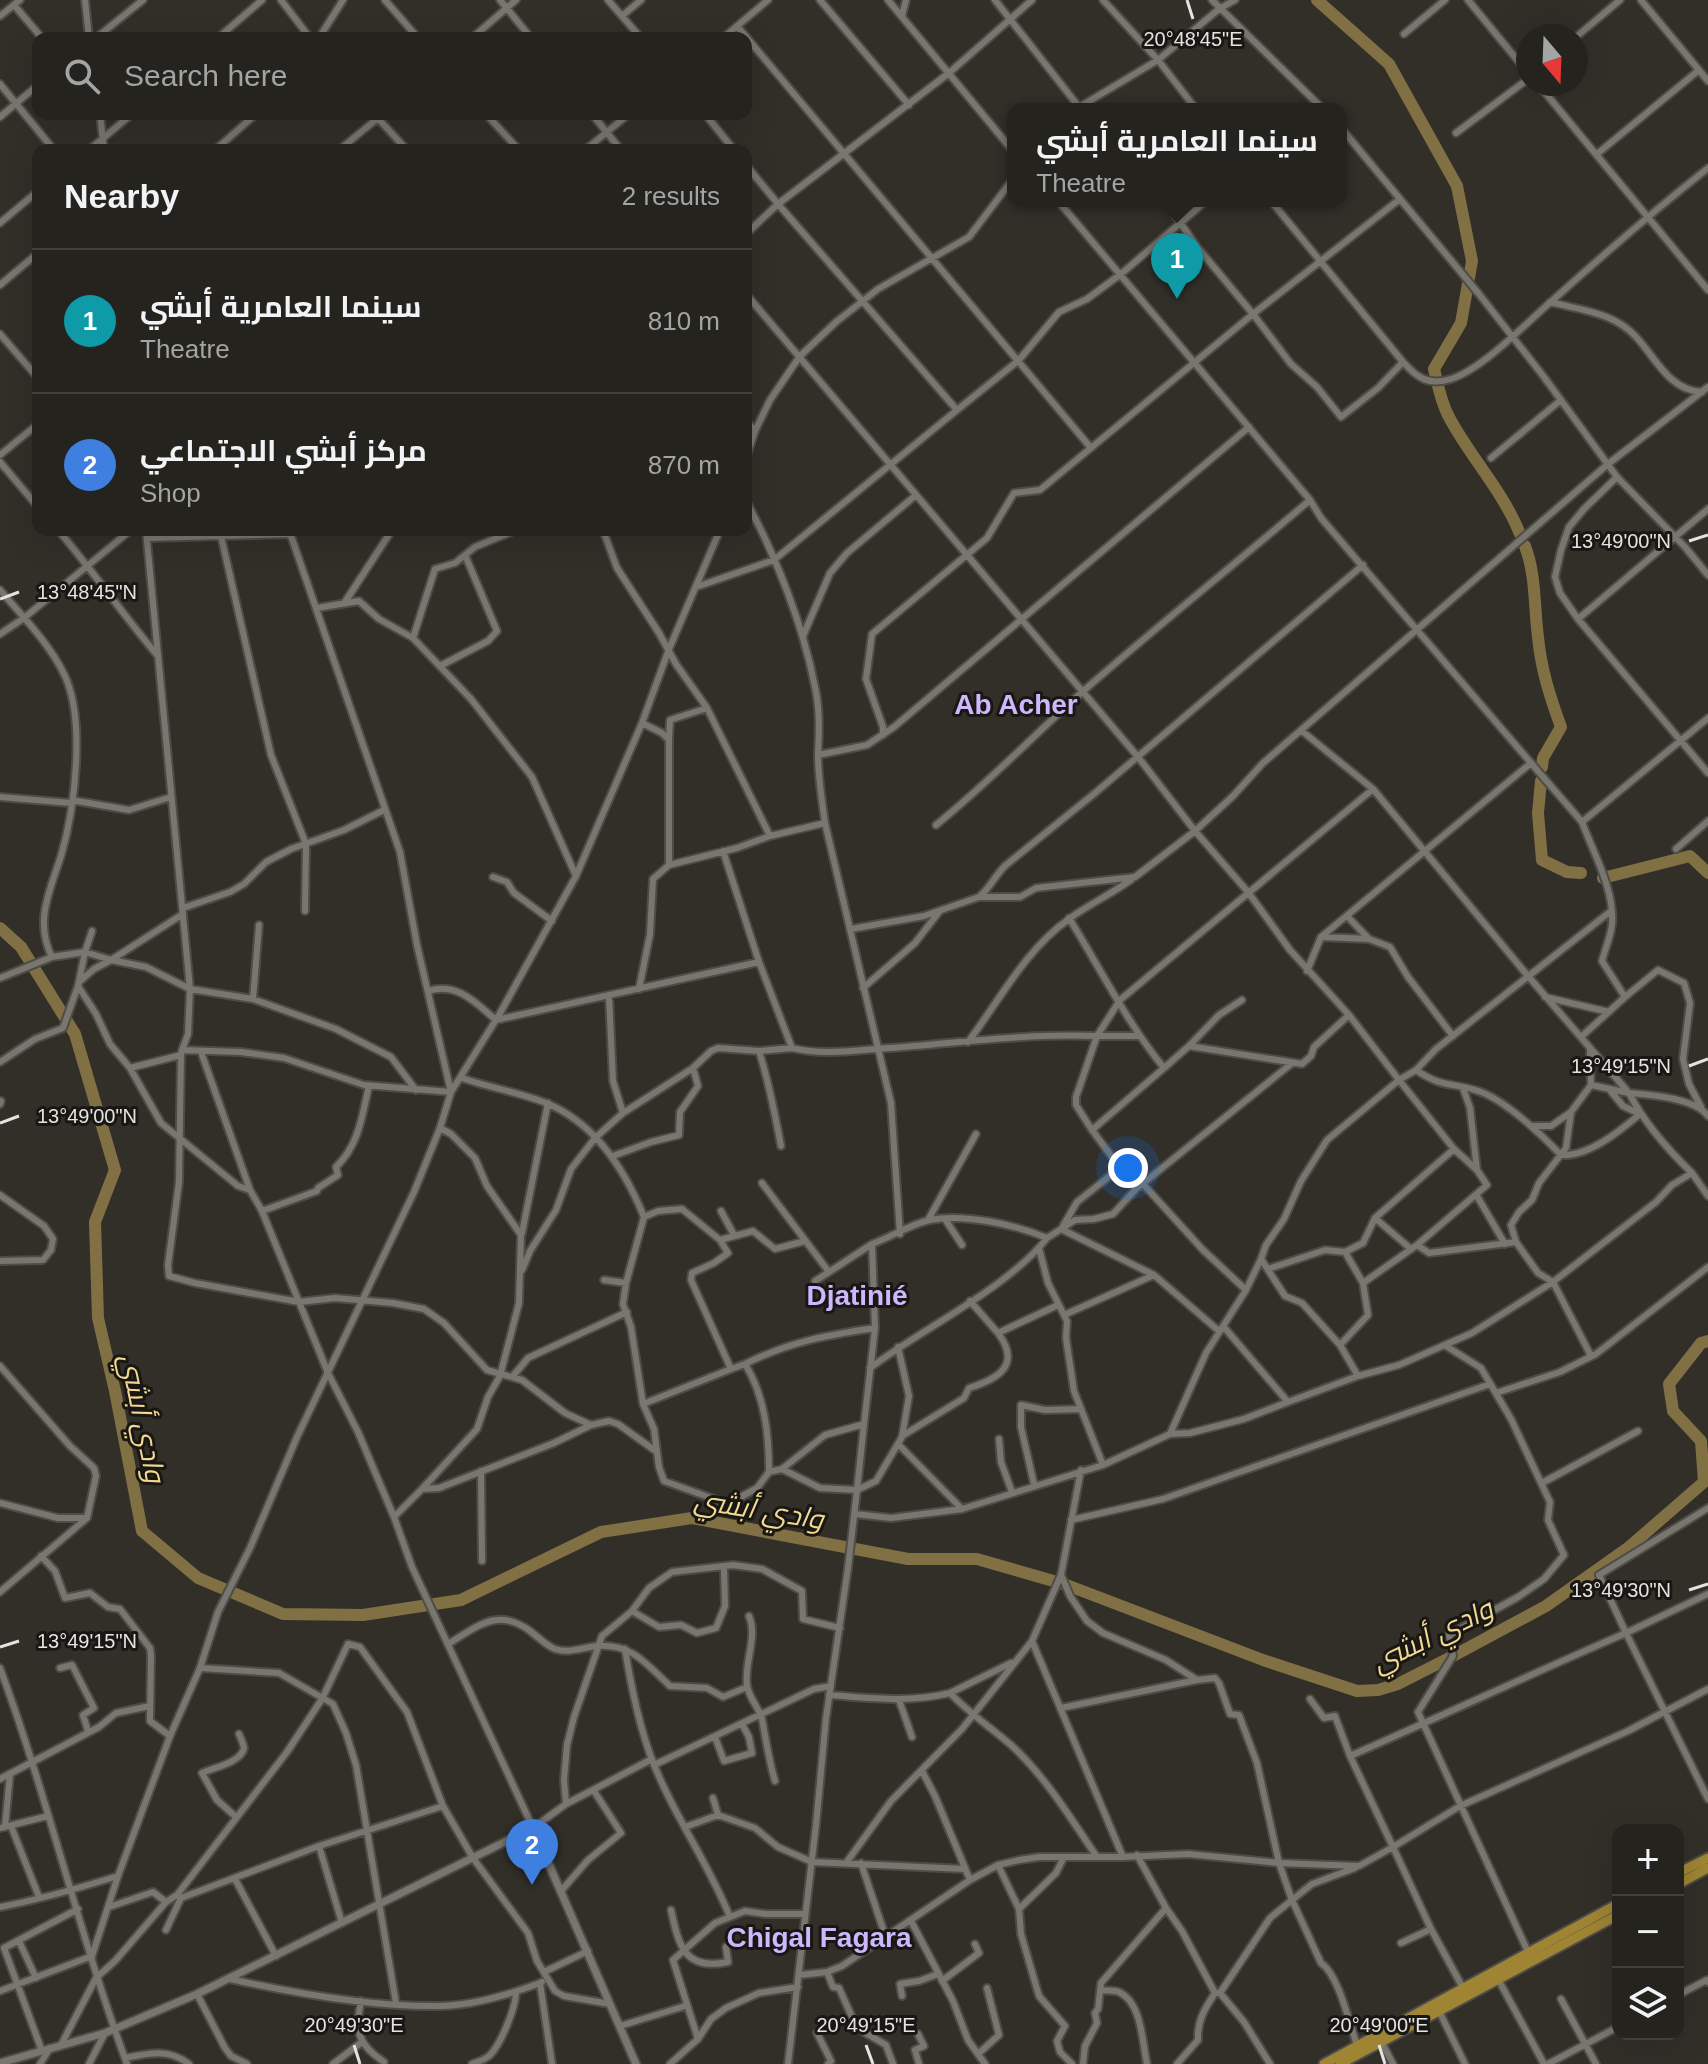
<!DOCTYPE html>
<html lang="en">
<head>
<meta charset="utf-8">
<style>
	body { margin:0; font-family:Helvetica,Cairo,sans-serif; background:#312f2b; color:#f1f3f6 }
	.controls { position:absolute; right:24px; bottom:24px; display:grid; overflow:hidden; border-radius:16px; box-shadow:0 8px 32px #0002 }
	.controls button { width:72px; height:72px; display:grid; place-items:center; padding:0; border:0; border-bottom:2px solid #42403c; background:#25231e; color:#f1f3f6; font:40px sans-serif }
	.compass { position:absolute; left:1516px; top:24px; width:72px; height:72px; border-radius:50%; background:#25231e; box-shadow:0 8px 32px #0002; rotate:161deg }
	.you { position:absolute; left:1128px; top:1168px; width:28px; height:28px; margin:-20px; border:6px solid #fff; border-radius:50%; background:#1a73e8; box-shadow:0 0 0 12px #1a73e833 }
	.badge { display:grid; place-items:center; width:52px; height:52px; border-radius:50%; background:#1a73e8; color:#fff; font-size:26px; font-weight:700 }
	.pin { position:absolute; translate:-50% -66px; filter:drop-shadow(0 2px 4px #0008) }
	.pin::after { content:''; position:absolute; top:42px; width:28px; height:24px; background:inherit; clip-path:polygon(0 0,100% 0,50% 100%) }
	.popup { position:absolute; left:1007px; top:103px; width:340px; height:104px; box-sizing:border-box; display:grid; place-content:center; border-radius:16px; background:#25231e; filter:drop-shadow(0 2px 6px #0005); font-size:26px; white-space:nowrap; color:#a3a4a4 }
	.popup b { font-size:30px; color:#f1f3f6 }
	.popup::after { content:''; position:absolute; left:50%; top:100%; margin-left:-16px; border:16px solid transparent; border-top-color:#25231e }
	.list { margin:0; padding:0; list-style:none }
	h2 { display:flex; justify-content:space-between; align-items:center; height:104px; margin:0; padding:0 32px; font-size:34px }
	h2 small { font-size:26px; font-weight:400; color:#a3a4a4 }
	.list li { display:grid; grid-template-columns:52px 1fr auto; gap:24px; align-items:center; box-sizing:border-box; height:144px; padding:0 32px; border-top:2px solid #42403c }
	.list b { display:block; font-size:30px; white-space:nowrap }
	.list p { margin:0; font-size:26px; white-space:nowrap; color:#a3a4a4 }
	.list em { font-size:26px; font-style:normal; color:#a3a4a4 }
	.icon { flex:none; width:44px; height:44px; fill:none; stroke:currentColor; stroke-width:2; stroke-linecap:round; stroke-linejoin:round }
	.map { position:relative; flex:none; width:1708px; height:2064px; overflow:hidden }
	.search { position:absolute; background:#25231e; box-shadow:0 8px 32px #0002; left:32px; top:32px; width:720px; height:88px; display:flex; align-items:center; gap:20px; box-sizing:border-box; padding:0 28px; border-radius:16px; color:#a3a4a4; font-size:30px }
	.panel { position:absolute; background:#25231e; box-shadow:0 8px 32px #0002; left:32px; top:144px; width:720px; height:392px; border-radius:16px }
	.map>svg:first-child { display:block }
</style>
</head>
<body>
<div class="map">
<svg width="1708" height="2064" viewBox="0 0 1708 2064">
	<rect width="100%" height="100%" fill="#312f28"/>
	<g fill="none" stroke-linecap="round" stroke-linejoin="round">
		<path stroke="#807044" stroke-width="12" d="M1317 0 1389 64 1457 186 1472 261 1461 323 1434 369C1438 385 1441 403 1449 417 1470 457 1503 491 1520 534
			M1525 546C1536 575 1534 606 1538 637 1541 669 1550 697 1561 727L1543 758 1542 767
			M1541 781 1538 813 1542 860 1567 872 1581 873
			M1603 878 1690 856 1708 873
			M0 928 21 947 75 1034 115 1170 95 1222 98 1318 115 1391 142 1531 198 1578 283 1614 363 1615 461 1600 601 1532 692 1518 908 1559H977L1064 1584 1263 1660 1357 1691 1378 1690 1398 1684 1453 1656 1546 1606 1628 1548 1704 1482 1701 1441 1673 1411 1669 1384 1701 1343 1708 1341"/>
		<defs>
			<path id="minor" d="M85 0 89 38
				M281 0 310 38
				M385 0 418 38
				M500 0 531 38
				M608 0 641 38
				M820 0 909 105
				M888 0 1013 151
				M995 0 1079 107
				M1032 0 949 73 778 204 957 410 1019 360 1059 312 1087 299 1121 274 1206 201
				M1103 0 1158 60 1196 109
				M1212 0 1323 109
				M1468 0 1528 73
				M1641 0 1708 81
				M14 5 42 38
				M0 16 20 0
				M622 16 641 0
				M902 16 906 0
				M737 26 1091 448
				M1404 34 1445 0
				M1576 37 1620 0
				M96 38 143 0
				M218 38 262 0
				M319 38 343 0
				M472 38 516 0
				M723 38 768 0
				M0 84 54 150
				M1538 84 1708 290
				M1076 109 1158 60 1219 9 1235 0
				M100 114 104 150
				M374 114 407 150
				M486 114 519 150
				M592 114 621 150
				M705 114 734 150
				M0 117 38 85
				M1341 128 1479 294 1544 377 1617 477 1685 547 1708 575
				M1456 133 1528 79
				M89 150 132 114
				M215 150 256 114
				M339 150 383 114
				M585 150 629 114
				M1597 154 1699 70
				M746 165 778 204 746 234
				M1058 201 1310 500 1321 518 1531 763 1321 937 1307 971
				M1165 201 1198 248 1253 314 1400 199
				M1271 201 1403 362
				M0 223 38 191
				M0 285 38 253
				M746 294 1138 757 1195 831 1248 892 1290 950 1349 1015 1399 1080 1416 1070 1436 1049 1611 911
				M1550 302C1573 308 1603 312 1622 325 1652 344 1662 390 1702 392
				M0 334 38 378
				M746 421 755 431
				M0 455 38 424
				M746 458 755 431 770 400 800 356 836 322 878 289 969 237 1013 179
				M1491 458 1561 400
				M0 462 38 507
				M1617 477 1584 509 1569 527 1561 550 1555 577 1560 593 1578 619 1708 773
				M746 501C776 556 803 625 815 687 820 709 819 732 818 755 818 778 822 800 825 823L891 1103 900 1234
				M58 530C93 571 123 615 158 656
				M146 530 190 989 188 1034 182 1050
				M289 530 400 852 417 945 451 1092
				M603 530 617 568 659 633 676 664 707 708 770 836 825 823
				M291 534 221 536 271 755 306 844 305 911
				M147 538 221 536 220 530
				M699 586 774 560 957 410
				M0 590C22 616 49 643 64 674 86 719 75 808 61 856 50 890 34 922 52 957
				M345 602 392 530
				M317 608 359 601 379 619 413 638 471 699 532 777 576 876
				M1578 619 1708 509
				M0 634 24 618 131 530
				M803 636 830 573 847 553 916 495
				M413 638 435 569 455 563 475 547 516 530
				M440 666 488 641 497 631 465 555
				M1302 731 1373 789 1528 976 1629 1093C1651 1095 1695 1098 1708 1116
				M883 735V727L866 679 872 634 987 538 1014 493 1040 490 1253 314 1291 364 1317 387 1341 417 1378 388 1403 362C1417 378 1429 386 1451 379 1484 368 1526 323 1553 300 1604 254 1655 210 1708 168
				M669 740 670 720 707 708
				M818 755 867 745 894 727 1249 427
				M1531 763 1582 822
				M0 797 71 803 77 801 129 810 171 797
				M936 825C987 784 1032 737 1081 693 1156 627 1234 565 1310 500
				M1676 849 1708 821
				M723 851 759 962 792 1048C825 1056 856 1050 889 1048 959 1043 1027 1033 1097 1036L1120 1000 1373 789
				M669 865 737 848 770 836
				M493 877 507 882 514 893 552 921
				M980 896C991 887 995 875 1006 865L1095 793 1363 565
				M183 908 230 892 244 884 266 862 291 849 344 830 384 810
				M1348 917 1369 939 1390 947 1408 977 1453 1036
				M1069 918C1100 968 1127 1023 1164 1068L1189 1046 1302 1064 1311 1056 1314 1047 1349 1015
				M851 929 924 916 979 897H1020L1036 888 1135 877 1195 831 1233 796 1263 763 1608 464 1708 387
				M1321 937 1369 939
				M0 978 52 957 85 952 111 960 183 914
				M79 982 94 969 111 960 146 967 190 989 253 999 336 1029 391 1057 416 1090
				M78 986 96 1014 110 1044 130 1068 161 1123 238 1186 250 1190
				M863 988 915 943 939 912
				M639 989 650 934 653 879 669 865V740L662 733 642 723
				M428 991C457 982 475 1002 496 1020L759 962
				M609 996 613 1081 623 1113
				M1545 997 1609 1012
				M1625 997 1658 970 1684 983 1690 1003 1683 1059 1689 1084 1701 1107
				M253 999 259 925
				M1581 1037 1625 997 1602 961C1605 949 1611 936 1612 924 1615 891 1593 852 1582 822L1708 718
				M968 1042C1000 1000 1025 950 1069 919 1089 904 1112 894 1132 879
				M1189 1046 1219 1015 1242 1000
				M1590 1048 1591 1085 1571 1112 1566 1148 1539 1183 1532 1200 1519 1212 1511 1225 1516 1242 1538 1273 1553 1282 1591 1356
				M759 1051C769 1082 775 1114 781 1146
				M201 1052 250 1190 262 1211 328 1373 358 1432 394 1517 412 1567 533 1828 566 1804 652 1759
				M181 1055 179 1182 168 1265 169 1276 195 1283 299 1302 335 1298 393 1303 424 1309 444 1323 487 1370 522 1380 565 1413 591 1425 609 1421 618 1424 657 1452 659 1467 664 1481 728 1504 757 1488 769 1472 782 1469 820 1488 857 1490 848 1568 826 1718 816 1825 788 2064
				M0 1062 35 1039 63 1028 78 986 85 952 92 931
				M130 1068 181 1055 182 1050 241 1052 284 1058 364 1085 451 1092
				M1416 1070C1443 1089 1455 1082 1481 1092 1507 1102 1542 1135 1561 1155 1588 1157 1620 1131 1640 1114L1623 1106 1609 1089
				M462 1078C490 1088 519 1092 546 1103 595 1123 625 1170 644 1217L626 1283 623 1304 631 1327 643 1404 654 1429 657 1452
				M1591 1085 1629 1093C1645 1124 1667 1149 1692 1173
				M1463 1088 1470 1108 1477 1170
				M0 1104 1 1101
				M1534 1126H1551L1571 1112
				M1092 1130 1076 1105V1097L1097 1036H1139
				M613 1156 651 1142 679 1135 680 1112 698 1086 693 1068
				M762 1183 829 1272 872 1244 875 1328
				M1143 1184 1203 1250 1246 1290
				M1136 1189 1092 1130 1164 1068
				M0 1195 44 1226 53 1239 51 1250 43 1260 0 1261
				M1477 1196 1505 1244
				M262 1211 317 1191 318 1188 338 1175 336 1167C359 1145 362 1116 369 1086
				M721 1211 734 1235
				M1375 1218 1411 1249
				M945 1219 962 1245
				M928 1220 976 1134
				M1063 1226 1077 1202 1121 1167
				M1061 1229 1075 1220 1094 1219 1113 1214 1136 1189 1291 1064
				M522 1233 548 1103
				M720 1240 753 1231 775 1249 805 1241
				M872 1244C891 1237 911 1224 930 1220 964 1213 1016 1225 1047 1238L1061 1229 1154 1275 1219 1331
				M1417 1245 1429 1253 1516 1242
				M1039 1248 1048 1283 1067 1321 1066 1338 1074 1391 1103 1465
				M1345 1252 1363 1283
				M1268 1269 1325 1250 1345 1252 1363 1243 1375 1218 1454 1149
				M522 1270 530 1251 556 1210 571 1169 595 1138 623 1113 693 1068 711 1051 718 1048 759 1051 792 1048
				M604 1280 626 1283
				M815 1281 829 1272
				M970 1301 998 1333 1058 1305
				M1064 1315 1154 1275
				M1340 1345 1368 1315 1363 1283 1417 1245 1487 1185 1477 1170 1454 1149 1399 1080 1327 1140 1301 1181 1284 1219 1266 1245 1261 1259 1285 1296 1302 1303 1340 1345 1358 1376
				M1446 1346 1481 1368 1511 1419 1550 1502 1548 1520 1564 1555 1544 1579 1518 1597 1449 1635 1453 1656 1418 1712 1529 1954
				M745 1364C789 1342 827 1335 875 1328L864 1424
				M0 1366 70 1446 94 1468 96 1476 87 1518 0 1592
				M870 1368C923 1328 1008 1288 1047 1238
				M731 1369 745 1364C765 1396 769 1435 769 1472
				M513 1376 528 1358 627 1312
				M1496 1393 1560 1372 1596 1354 1708 1267
				M1288 1402 1358 1376 1399 1365 1472 1333 1553 1282 1656 1202 1672 1185 1692 1173 1708 1196
				M643 1404 731 1369 691 1280 692 1273 714 1263 728 1253 720 1240 682 1209 658 1211 644 1217
				M1170 1434 1206 1353 1246 1290 1261 1259
				M902 1436 964 1398 969 1388C998 1379 1022 1365 998 1333
				M999 1439 1001 1462 1012 1492
				M899 1445 962 1509
				M782 1469 825 1435 864 1424 857 1490
				M481 1471 482 1561
				M1542 1483 1638 1431
				M1034 1484 1021 1427V1405L1045 1410 1081 1409
				M422 1489 477 1429 488 1397 500 1376 519 1303 521 1235 487 1186 475 1158 451 1134 440 1128
				M857 1490 876 1481 902 1437 909 1396 898 1347
				M0 1503 58 1518H86
				M855 1514 891 1518 962 1509 1103 1465 1170 1434 1190 1433 1244 1419 1288 1402 1223 1326
				M394 1517 422 1489 439 1488 554 1443 591 1425
				M1071 1520 1163 1499 1490 1384
				M41 1556 55 1571 65 1598 90 1593 108 1607 120 1609 150 1648 151 1656 150 1721 170 1736
				M1062 1577 1070 1596 1087 1621 1103 1633 1166 1660 1197 1680
				M1708 1594 1626 1633 1708 1799
				M632 1611 659 1627 681 1625 697 1633 716 1628 725 1606 724 1567
				M749 1616C758 1637 744 1662 747 1685 749 1699 759 1707 762 1719 766 1740 769 1761 775 1781
				M1032 1641 1061 1575 1081 1470
				M448 1644C478 1626 498 1607 530 1631 538 1637 547 1646 555 1649 570 1654 583 1647 598 1646 633 1644 646 1664 670 1686L707 1688 723 1697 747 1687
				M625 1649C631 1686 638 1722 651 1757 672 1813 708 1862 730 1917
				M0 1668C48 1798 79 1934 127 2064
				M60 1668 72 1665 94 1708 83 1715 88 1731
				M200 1668 279 1673 333 1704 346 1733 356 1765 396 2003
				M950 1693 1011 1663
				M829 1695C871 1698 909 1703 950 1693 969 1713 990 1727 1011 1745 1046 1777 1071 1819 1097 1857
				M1310 1699 1324 1718 1335 1716 1350 1756
				M899 1700 912 1737
				M1061 1708 1197 1680 1215 1678 1219 1683 1230 1714 1239 1715 1257 1763 1279 1863 1292 1900 1270 1918 1220 1993
				M715 1737 724 1761 752 1753 749 1737 742 1724
				M654 1765 814 1689 831 1686
				M922 1771 935 1796 970 1880
				M0 1779 99 1727 116 1713 150 1706
				M713 1798 718 1815
				M566 1804 564 1780 567 1745 574 1717 602 1636 632 1611 649 1588 672 1572 733 1565 762 1569 802 1591 803 1619 840 1628
				M236 1817 217 1800 202 1773C212 1768 241 1763 244 1748 244 1746 240 1736 239 1734
				M11 1826 39 1897
				M5 1827 10 1774
				M685 1827 718 1815 755 1828 778 1847 812 1862 965 1869
				M0 1828 48 1816
				M319 1846 342 1923
				M846 1863 891 1801 962 1729 1032 1641 1123 1857
				M861 1863 886 1938
				M998 1865 1019 1909 1021 1934 1039 1996 1065 2026 1057 2041 1060 2052 1072 2064
				M1355 1868 1312 1884 1292 1900 1321 1963C1339 1975 1349 2023 1357 2045
				M235 1879 276 1956
				M561 1891 588 1860 621 1833 594 1791
				M177 1895 181 1898 319 1846 443 1806
				M0 1907C39 1900 79 1888 118 1876
				M109 1907 153 1892 166 1902
				M1166 1908 1182 1931 1215 1993H1220L1244 2022 1270 2064
				M1019 1909 1056 1873 1064 1857
				M671 1910C679 1947 685 1971 728 1962L726 1947
				M911 1921 953 2001 968 2040 985 2064
				M166 1930 181 1898
				M19 1941 36 1978
				M1401 1943 1431 1929
				M4 1948 42 2051
				M4 1948 78 1909
				M544 1972 588 1951
				M827 1972 833 1987 839 1988 857 2028 886 2045 893 2064
				M799 1975 827 1972 842 1966 970 1880 998 1865 1019 1860 1039 1857H1123L1188 1854 1279 1863 1359 1866 1393 1847 1350 1756C1442 1716 1533 1673 1626 1633L1599 1575 1708 1508
				M230 1979C294 1993 373 2007 438 2006 472 2006 508 1995 540 1983
				M1498 1979 1544 2064
				M942 1981 979 1953 975 1944
				M542 1982 540 1983 552 2064
				M1463 1988 1431 1929 1393 1847 1460 1806 1628 1731 1708 1689
				M1100 1990C1106 1991 1115 1990 1119 1992 1142 2003 1142 2041 1147 2064
				M0 1991 92 1956 118 1876 170 1736 200 1668 218 1612 250 1548 297 1437 414 1192 440 1128 451 1092 499 1015 576 876 642 723 669 649 720 530
				M197 1994 225 2048 231 2056 247 2064
				M1678 1995 1707 1980 1708 1982
				M902 1996 900 1984 919 1981 938 1974
				M1561 1999 1596 2064
				M361 2001C355 2031 357 2044 384 2062
				M1439 2011 1465 2064
				M620 2026 685 2006
				M817 2033 831 2061 828 2064
				M918 2034 924 2046 915 2050 919 2064
				M698 2039 673 1960 715 1923 745 1911 766 1914H805
				M1381 2041 1393 2064
				M61 2045 96 1978 115 1961 166 1902 177 1895 287 1752 322 1699 348 1644 360 1647 407 1712 443 1806 473 1858 528 1933 537 1961 555 1991 564 1996 610 2004
				M978 2054 999 2035 987 1988
				M125 2058C148 2053 169 2048 189 2064
				M40 2064 50 2048
				M89 2064 105 2033
				M333 2064 362 2042
				M472 2064C479 2061 485 2060 490 2055 501 2044 516 2007 516 1992
				M670 2064 698 2039 711 2019 726 2008 759 1993 798 1987
				M1083 2064 1085 2046 1097 2023 1095 2013 1098 2009 1101 1983 1166 1908 1137 1855
				M1177 2064 1198 2040C1197 2021 1205 2008 1215 1993
				M1548 2064 1618 2027"/>
			<path id="tertiary" d="M0 2063 105 2033 197 1994 533 1828 636 2064"/>
			<path id="trunk" d="M1678 1873 1708 1858
				M1678 1884 1708 1868
				M1324 2064 1618 1904
				M1340 2064 1618 1915"/>
		</defs>
		<use href="#minor" stroke="#4e4c47" stroke-width="10"/>
		<use href="#tertiary" stroke="#4e4c47" stroke-width="11"/>
		<use href="#trunk" stroke="#4e4c47" stroke-width="13"/>
		<use href="#minor" stroke="#78766e" stroke-width="6"/>
		<use href="#tertiary" stroke="#78766e" stroke-width="7"/>
		<use href="#trunk" stroke="#9f8433" stroke-width="9"/>
	</g>
	<path fill="none" stroke="#e4e3df" stroke-width="3" d="M1187 0 1193 19M1689 541 1708 535M0 599 19 592M1689 1066 1708 1059M0 1123 19 1116M1689 1590 1708 1584M0 1647 19 1641M354 2045 360 2064M866 2045 873 2064M1379 2045 1385 2064"/>
	<g text-anchor="middle" stroke-width="6" stroke-linejoin="round" paint-order="stroke">
		<g font-size="28" font-weight="bold" fill="#ceb7fd" stroke="#181714">
			<text x="1016" y="714">Ab Acher</text>
			<text x="857" y="1305">Djatinié</text>
			<text x="819" y="1947">Chigal Fagara</text>
		</g>
		<g font-size="28" font-style="italic" fill="#f3d891" stroke="#181714">
			<text transform="translate(143 1418) rotate(78)" y="10">وادي أبشي</text>
			<text transform="translate(759 1509) rotate(9)" y="10">وادي أبشي</text>
			<text transform="translate(1432 1635) rotate(-26)" y="10">وادي أبشي</text>
		</g>
	</g>
	<g font-size="20" text-anchor="middle" fill="#e4e3df" stroke="#181714" stroke-width="6" stroke-linejoin="round" paint-order="stroke">
		<text x="1193" y="46">20°48'45"E</text>
		<text x="1621" y="548">13°49'00"N</text>
		<text x="87" y="599">13°48'45"N</text>
		<text x="1621" y="1073">13°49'15"N</text>
		<text x="87" y="1123">13°49'00"N</text>
		<text x="1621" y="1597">13°49'30"N</text>
		<text x="87" y="1648">13°49'15"N</text>
		<text x="354" y="2032">20°49'30"E</text>
		<text x="866" y="2032">20°49'15"E</text>
		<text x="1379" y="2032">20°49'00"E</text>
	</g>
</svg>
<div class="controls">
<button>+</button>
<button>−</button>
<button><svg class="icon" aria-label="layers" viewBox="0 0 24 24"><path d="M12 4l9 5-9 5-9-5zM3 14l9 5 9-5"/></svg></button>
</div>
<svg class="compass" viewBox="-18 -18 36 36"><path d="M0-13l5 13h-10z" fill="#e53935"/><path d="M0 13l5-13h-10z" fill="#a3a4a4"/></svg>
<div class="you"></div>
<div class="pin badge" style="left:1177px;top:299px;background:#0f9aa8">1</div>
<div class="popup"><b>سينما العامرية أبشي</b>Theatre</div>
<div class="pin badge" style="left:532px;top:1885px;background:#3f7fe0">2</div>
<div class="search"><svg class="icon" aria-label="search" viewBox="0 0 24 24"><circle cx="10" cy="10" r="6"/><path d="M15 15l6 6"/></svg>Search here</div>
<section class="panel">
<h2>Nearby<small>2 results</small></h2>
<ul class="list">
<li><span class="badge" style="background:#0f9aa8">1</span><div><b>سينما العامرية أبشي</b><p>Theatre</p></div><em>810 m</em></li>
<li><span class="badge" style="background:#3f7fe0">2</span><div><b>مركز أبشي الاجتماعي</b><p>Shop</p></div><em>870 m</em></li>
</ul>
</section>
</div>
</body>
</html>
